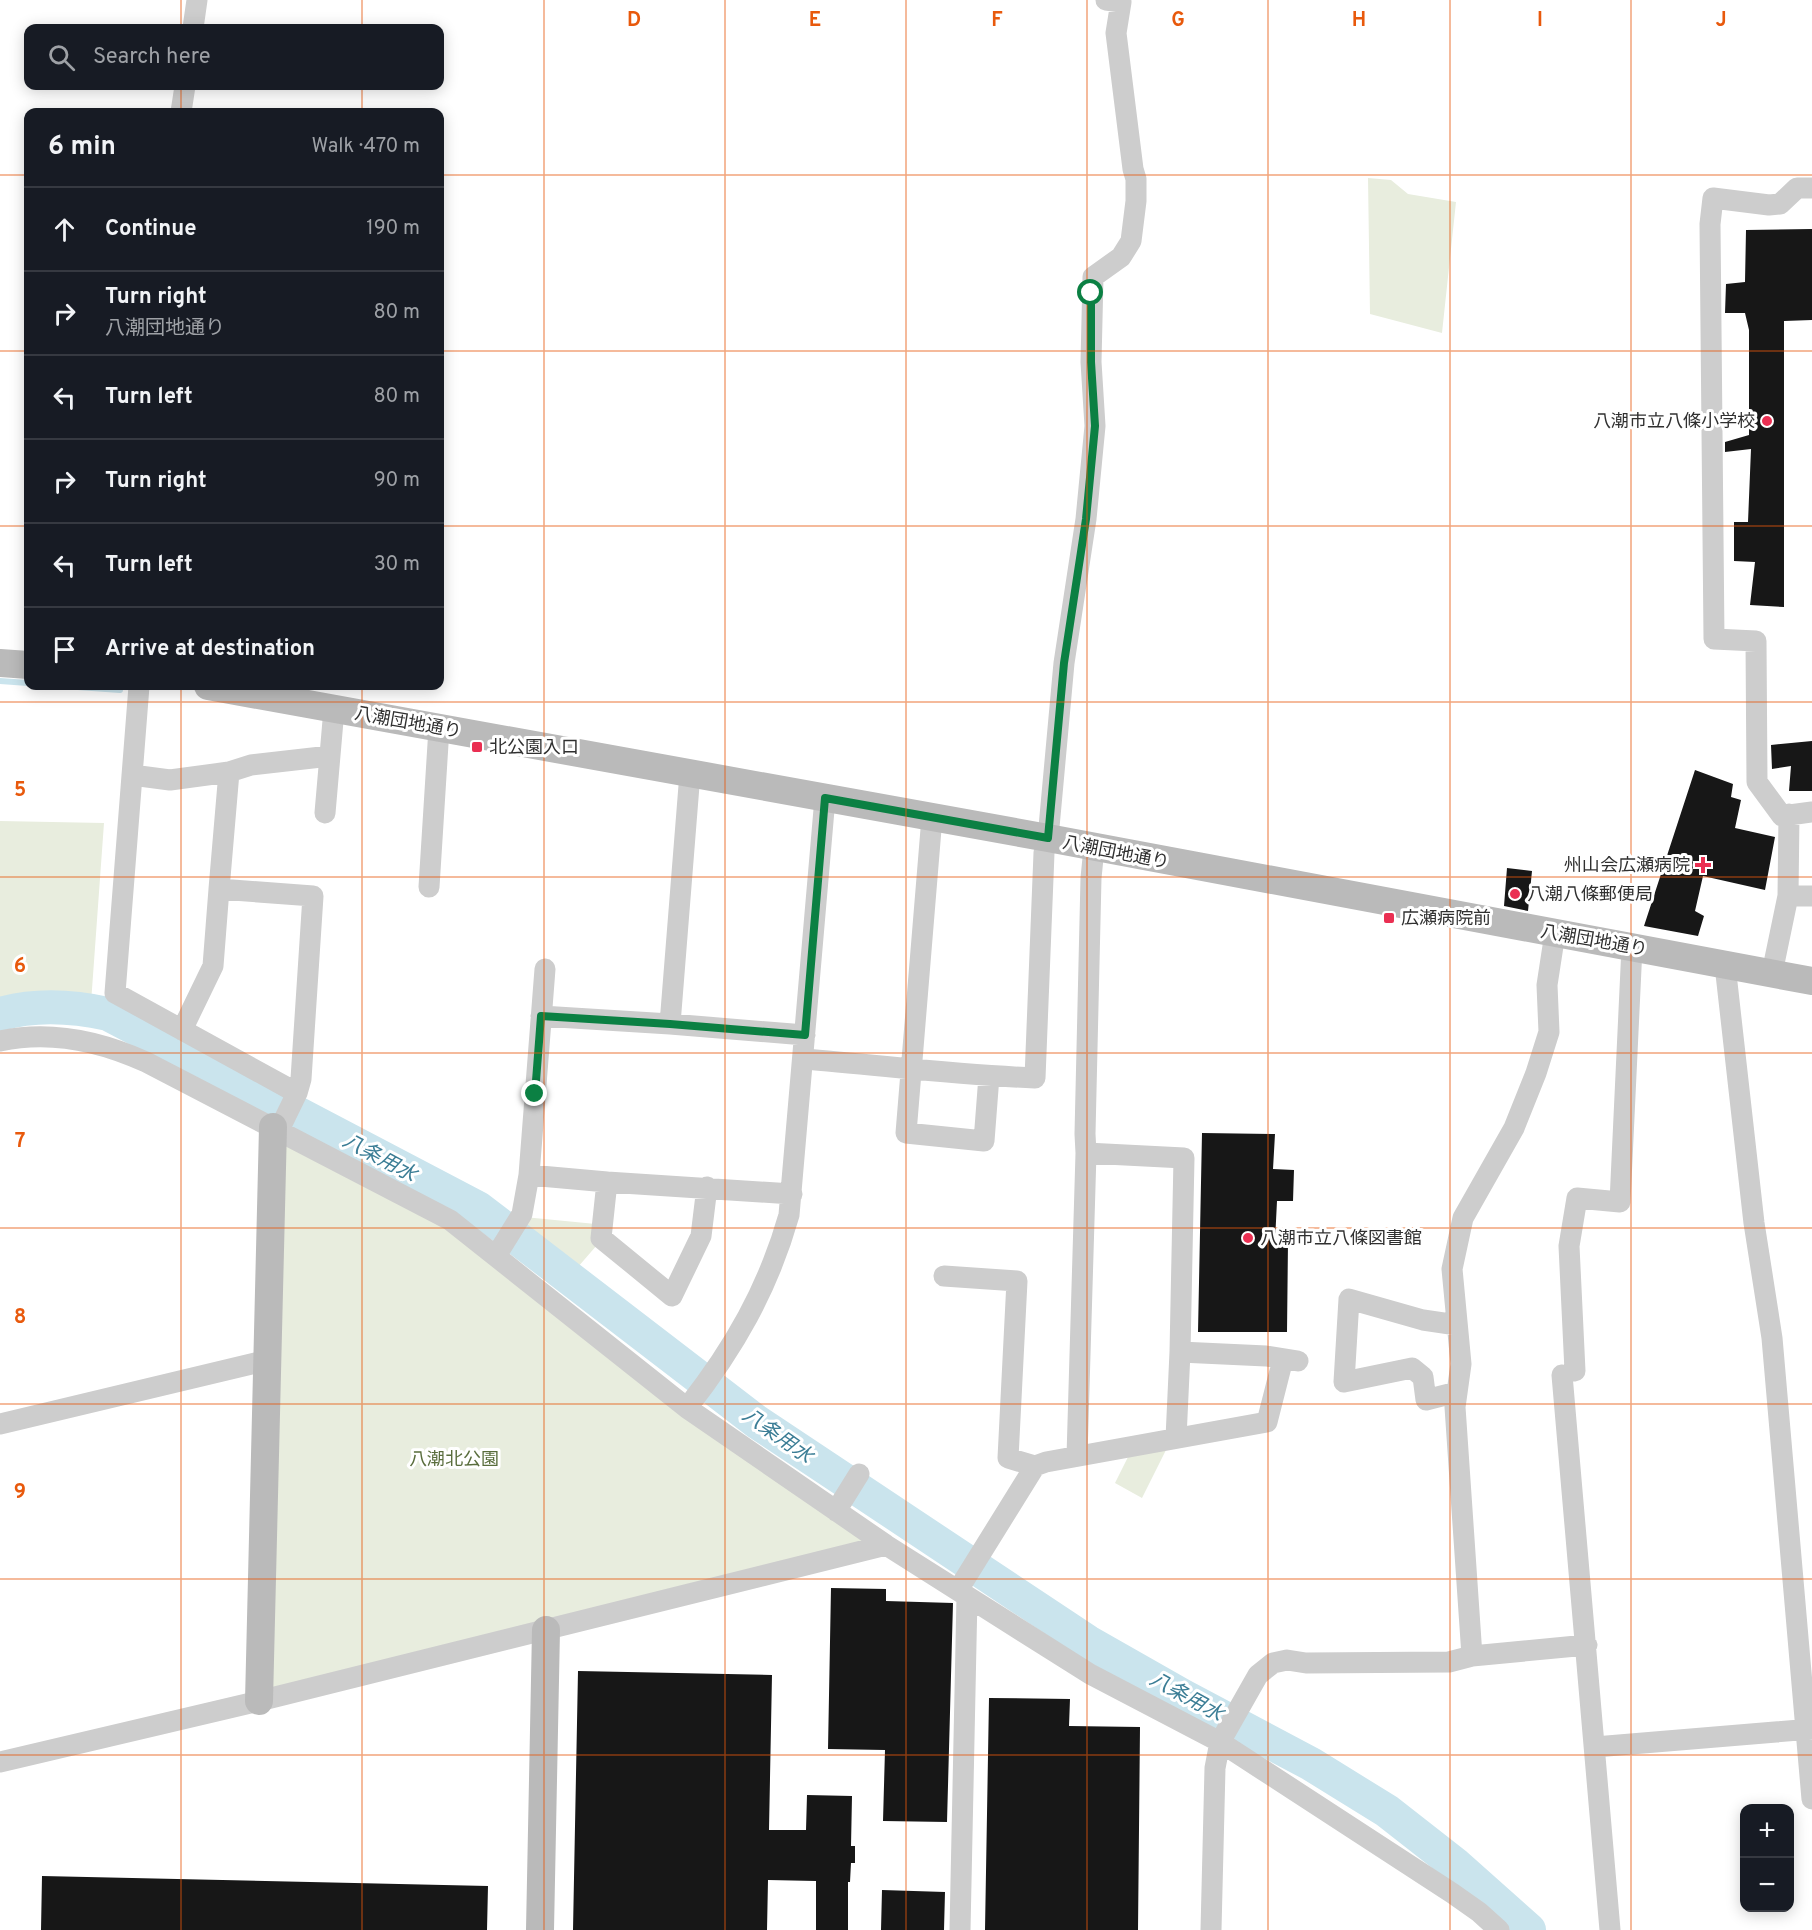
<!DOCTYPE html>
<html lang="en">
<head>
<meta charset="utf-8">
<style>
	body { margin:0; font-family:Overpass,"Noto Sans JP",sans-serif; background:#20242c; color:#f1f3f6 }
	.controls { position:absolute; right:18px; bottom:18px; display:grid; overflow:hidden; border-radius:12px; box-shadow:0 3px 15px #0003 }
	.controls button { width:54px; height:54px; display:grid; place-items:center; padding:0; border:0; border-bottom:2px solid #363941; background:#171b24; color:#f1f3f6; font:30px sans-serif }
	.stop { position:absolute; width:18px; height:18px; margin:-14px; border:4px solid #0b8043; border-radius:50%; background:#fff }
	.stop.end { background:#0b8043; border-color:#fff; box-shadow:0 2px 6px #0008 }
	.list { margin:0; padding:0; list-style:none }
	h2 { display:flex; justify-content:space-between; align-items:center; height:78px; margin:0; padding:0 24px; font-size:26px }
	h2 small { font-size:20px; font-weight:400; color:#9ea1a6 }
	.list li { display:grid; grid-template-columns:39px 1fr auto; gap:18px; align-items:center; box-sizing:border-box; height:84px; padding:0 24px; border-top:2px solid #363941 }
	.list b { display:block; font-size:22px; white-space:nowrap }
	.list p { margin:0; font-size:20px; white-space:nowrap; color:#9ea1a6 }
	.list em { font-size:20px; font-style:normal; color:#9ea1a6 }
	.icon { flex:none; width:33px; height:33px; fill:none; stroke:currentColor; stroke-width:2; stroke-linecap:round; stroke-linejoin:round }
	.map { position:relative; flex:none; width:1812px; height:1930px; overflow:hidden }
	.search { position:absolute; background:#171b24; box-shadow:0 3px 15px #0003; left:24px; top:24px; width:420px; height:66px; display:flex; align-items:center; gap:15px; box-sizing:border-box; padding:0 21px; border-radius:12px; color:#9ea1a6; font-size:22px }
	.panel { position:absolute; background:#171b24; box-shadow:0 3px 15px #0003; left:24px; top:108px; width:420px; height:582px; border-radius:12px }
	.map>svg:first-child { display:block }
</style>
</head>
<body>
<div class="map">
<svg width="1812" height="1930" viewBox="0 0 1812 1930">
	<rect width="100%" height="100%" fill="#fff"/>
	<path fill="#e8edde" d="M1368 178 1391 180 1408 194 1456 202 1442 333 1370 314Z
		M0 821 104 823 91 1003 11 1006 0 1009Z
		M281 1139 448 1227 870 1540 263 1697Z
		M524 1217 606 1225 604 1237 571 1275 514 1234Z
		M1167 1448 1142 1498 1115 1483 1128 1457Z"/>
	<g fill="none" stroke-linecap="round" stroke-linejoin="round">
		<path stroke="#cae4ed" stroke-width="6" d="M0 681 28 683
			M64 686 120 690"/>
		<path stroke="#cae4ed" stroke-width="34" d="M0 1014C35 1004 72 1006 108 1014L478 1208 757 1422 1088 1642 1183 1696 1311 1764 1387 1811 1456 1865 1529 1930"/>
	</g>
	<path fill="#171717" d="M1812 229V320L1784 321V607L1750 605 1755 562 1734 561V522H1748L1751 449 1725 452V442L1749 435V330L1745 313H1725L1726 284 1745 282 1746 230Z
		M1812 741V791H1789L1791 766 1772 769 1771 745Z
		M1695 770 1733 784 1731 797 1741 800 1735 828 1775 837 1765 890 1703 876 1695 911 1704 916 1698 936 1644 926Z
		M1507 868 1532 871 1528 911 1504 906Z
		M1202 1133 1275 1134 1273 1169 1294 1170 1293 1201H1277L1275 1241 1288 1242 1287 1332H1198Z
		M831 1588 886 1589V1601L953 1603 947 1822 883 1821 885 1750 828 1749Z
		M578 1671 772 1675 769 1830H806L807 1795 852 1796 851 1846H855V1863H851L850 1882H848V1930H816V1881L768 1880 767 1930H573Z
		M989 1698 1070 1699 1069 1726 1140 1727 1138 1930H985Z
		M42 1876 488 1886 487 1930H41Z
		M882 1890 945 1892 944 1930H881Z"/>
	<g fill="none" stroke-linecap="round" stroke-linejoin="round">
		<path stroke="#cdcdcd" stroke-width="21" d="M193 28 197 0
			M181 112 185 86
			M1812 188H1797L1780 204 1769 205 1713 198 1710 224 1714 639 1756 641 1757 782 1782 816 1812 812
			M139 686 115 993 297 1093
			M229 772 219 889 313 896 301 1079 297 1093 279 1130
			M132 775 170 780 229 772 251 765 330 756
			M325 813 334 709
			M932 817 906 1133 984 1141 989 1076
			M1048 838 1064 663 1086 519 1095 426 1091 362 1093 277 1121 257 1131 241 1136 201V179L1133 169 1116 33 1121 2 1106 0
			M429 887 439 728
			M1788 896H1812
			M1725 965 1754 1223 1772 1338 1812 1799
			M1772 973 1788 896 1789 814
			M541 1016 670 1024 805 1035
			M670 1024 690 773
			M182 1030 213 966 219 889
			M0 1041C50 1030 100 1041 146 1062L450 1220 687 1408 886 1545 1090 1674 1220 1742 1452 1893 1479 1912 1499 1930
			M803 1059C880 1065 957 1075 1035 1078L1044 853 1047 838
			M1086 1153 1184 1158 1180 1352 1176 1438
			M529 1175 607 1182 792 1194
			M607 1182 601 1238 672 1296 701 1236 707 1187
			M496 1256 522 1214 529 1175 545 969
			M944 1276 1017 1281 1008 1458 1035 1466
			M1457 1325 1423 1320 1349 1299 1344 1382 1412 1368 1423 1377 1426 1400 1457 1392
			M1180 1352 1266 1356 1298 1361
			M1575 1371 1569 1246 1577 1198 1620 1202 1632 947
			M1562 1375 1610 1930
			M687 1408C734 1348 768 1289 789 1215L825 798
			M0 1424 268 1360
			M1077 1456 1086 1153 1085 1134 1091 878 1094 848
			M836 1511 859 1474
			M958 1590 1035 1466 1046 1462 1267 1422 1283 1359
			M1472 1656 1455 1407 1461 1364 1452 1269 1463 1218 1514 1128 1536 1073 1549 1032 1547 985 1555 933
			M1595 1747 1812 1729
			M0 1762 259 1701 886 1545
			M960 1930 967 1596
			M1211 1930 1215 1768 1220 1742 1258 1675 1273 1663 1287 1660 1306 1663 1449 1662 1472 1656 1587 1645"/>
		<path stroke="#bababa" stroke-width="28" d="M0 663 28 665
			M208 686 1048 838 1812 981
			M259 1701 273 1127
			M540 1930 546 1630"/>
	</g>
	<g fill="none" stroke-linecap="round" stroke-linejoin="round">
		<path stroke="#0b8043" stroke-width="8" d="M535 1094 541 1016 670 1024 805 1035 825 798 1048 838 1064 663 1086 519 1095 426 1091 362V293"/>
	</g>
	<path fill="none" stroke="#e8590c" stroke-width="1.5" stroke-opacity="0.55" d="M181 0V28M362 0V28M544 0V1930M725 0V1930M906 0V1930M1087 0V1930M1268 0V1930M1450 0V1930M1631 0V1930M181 86V112M362 86V112M0 175H28M440 175H1812M0 351H28M440 351H1812M0 526H28M440 526H1812M181 686V1930M362 686V1930M0 702H1812M0 877H1812M0 1053H1812M0 1228H1812M0 1404H1812M0 1579H1812M0 1755H1812"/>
	<g fill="#ea2f52" stroke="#fff" stroke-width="2">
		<circle cx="1767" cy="421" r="6"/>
		<rect x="471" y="741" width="12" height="12" rx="3"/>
		<path d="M1700 856h6v6h6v6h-6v6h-6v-6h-6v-6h6z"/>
		<circle cx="1515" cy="894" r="6"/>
		<rect x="1383" y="912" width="12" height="12" rx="3"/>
		<circle cx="1248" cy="1238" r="6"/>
	</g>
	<g text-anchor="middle" stroke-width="6" stroke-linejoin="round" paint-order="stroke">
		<g font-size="18" fill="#303030" stroke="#fff" text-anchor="start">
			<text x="1755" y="427" text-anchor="end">八潮市立八條小学校</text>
			<text x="489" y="753">北公園入口</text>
			<text x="1690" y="871" text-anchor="end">州山会広瀬病院</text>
			<text x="1527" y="900">八潮八條郵便局</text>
			<text x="1401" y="924">広瀬病院前</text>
			<text x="1260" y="1244">八潮市立八條図書館</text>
		</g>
		<g font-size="18" fill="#303030" stroke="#fff">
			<text transform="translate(408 722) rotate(10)" y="6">八潮団地通り</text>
			<text transform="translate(1116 852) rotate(11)" y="6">八潮団地通り</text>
			<text transform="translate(1594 940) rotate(10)" y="6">八潮団地通り</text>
		</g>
		<g font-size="18" fill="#596d3c" stroke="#fff">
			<text x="454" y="1465">八潮北公園</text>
		</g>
		<g font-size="20" font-style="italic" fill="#3b7d95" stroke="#fff">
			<text transform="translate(380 1157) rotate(28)" y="7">八条用水</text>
			<text transform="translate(778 1435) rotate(35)" y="7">八条用水</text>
			<text transform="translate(1187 1696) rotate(29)" y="7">八条用水</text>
		</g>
	</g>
	<g font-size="20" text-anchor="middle" font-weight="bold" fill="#e8590c" stroke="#fff" stroke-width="6" stroke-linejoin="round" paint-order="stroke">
		<text x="634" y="26">D</text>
		<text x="815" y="26">E</text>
		<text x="997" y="26">F</text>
		<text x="1178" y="26">G</text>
		<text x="1359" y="26">H</text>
		<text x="1540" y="26">I</text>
		<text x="1721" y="26">J</text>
		<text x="20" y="796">5</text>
		<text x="20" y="972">6</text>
		<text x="20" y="1147">7</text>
		<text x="20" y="1323">8</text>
		<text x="20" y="1498">9</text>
	</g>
</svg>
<div class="controls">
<button>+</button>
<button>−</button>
</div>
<div class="stop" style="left:1091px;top:293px"></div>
<div class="stop end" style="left:535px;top:1094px"></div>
<div class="search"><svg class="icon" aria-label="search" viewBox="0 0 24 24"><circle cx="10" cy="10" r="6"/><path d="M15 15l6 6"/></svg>Search here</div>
<section class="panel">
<h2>6 min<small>Walk · 470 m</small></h2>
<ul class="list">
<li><svg class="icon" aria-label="ahead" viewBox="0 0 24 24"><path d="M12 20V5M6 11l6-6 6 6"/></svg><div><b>Continue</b></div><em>190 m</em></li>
<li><svg class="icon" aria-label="right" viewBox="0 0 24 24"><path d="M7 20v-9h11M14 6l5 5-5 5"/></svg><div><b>Turn right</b><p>八潮団地通り</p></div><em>80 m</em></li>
<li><svg class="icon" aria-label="left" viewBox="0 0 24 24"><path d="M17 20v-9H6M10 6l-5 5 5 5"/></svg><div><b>Turn left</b></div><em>80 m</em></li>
<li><svg class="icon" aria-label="right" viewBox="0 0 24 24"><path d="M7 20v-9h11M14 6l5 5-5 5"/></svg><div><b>Turn right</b></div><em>90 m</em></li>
<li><svg class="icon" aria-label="left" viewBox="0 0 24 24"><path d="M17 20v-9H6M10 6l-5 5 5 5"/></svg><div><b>Turn left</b></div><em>30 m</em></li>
<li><svg class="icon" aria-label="arrive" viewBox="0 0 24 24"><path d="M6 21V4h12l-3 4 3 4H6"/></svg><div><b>Arrive at destination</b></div></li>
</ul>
</section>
</div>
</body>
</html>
